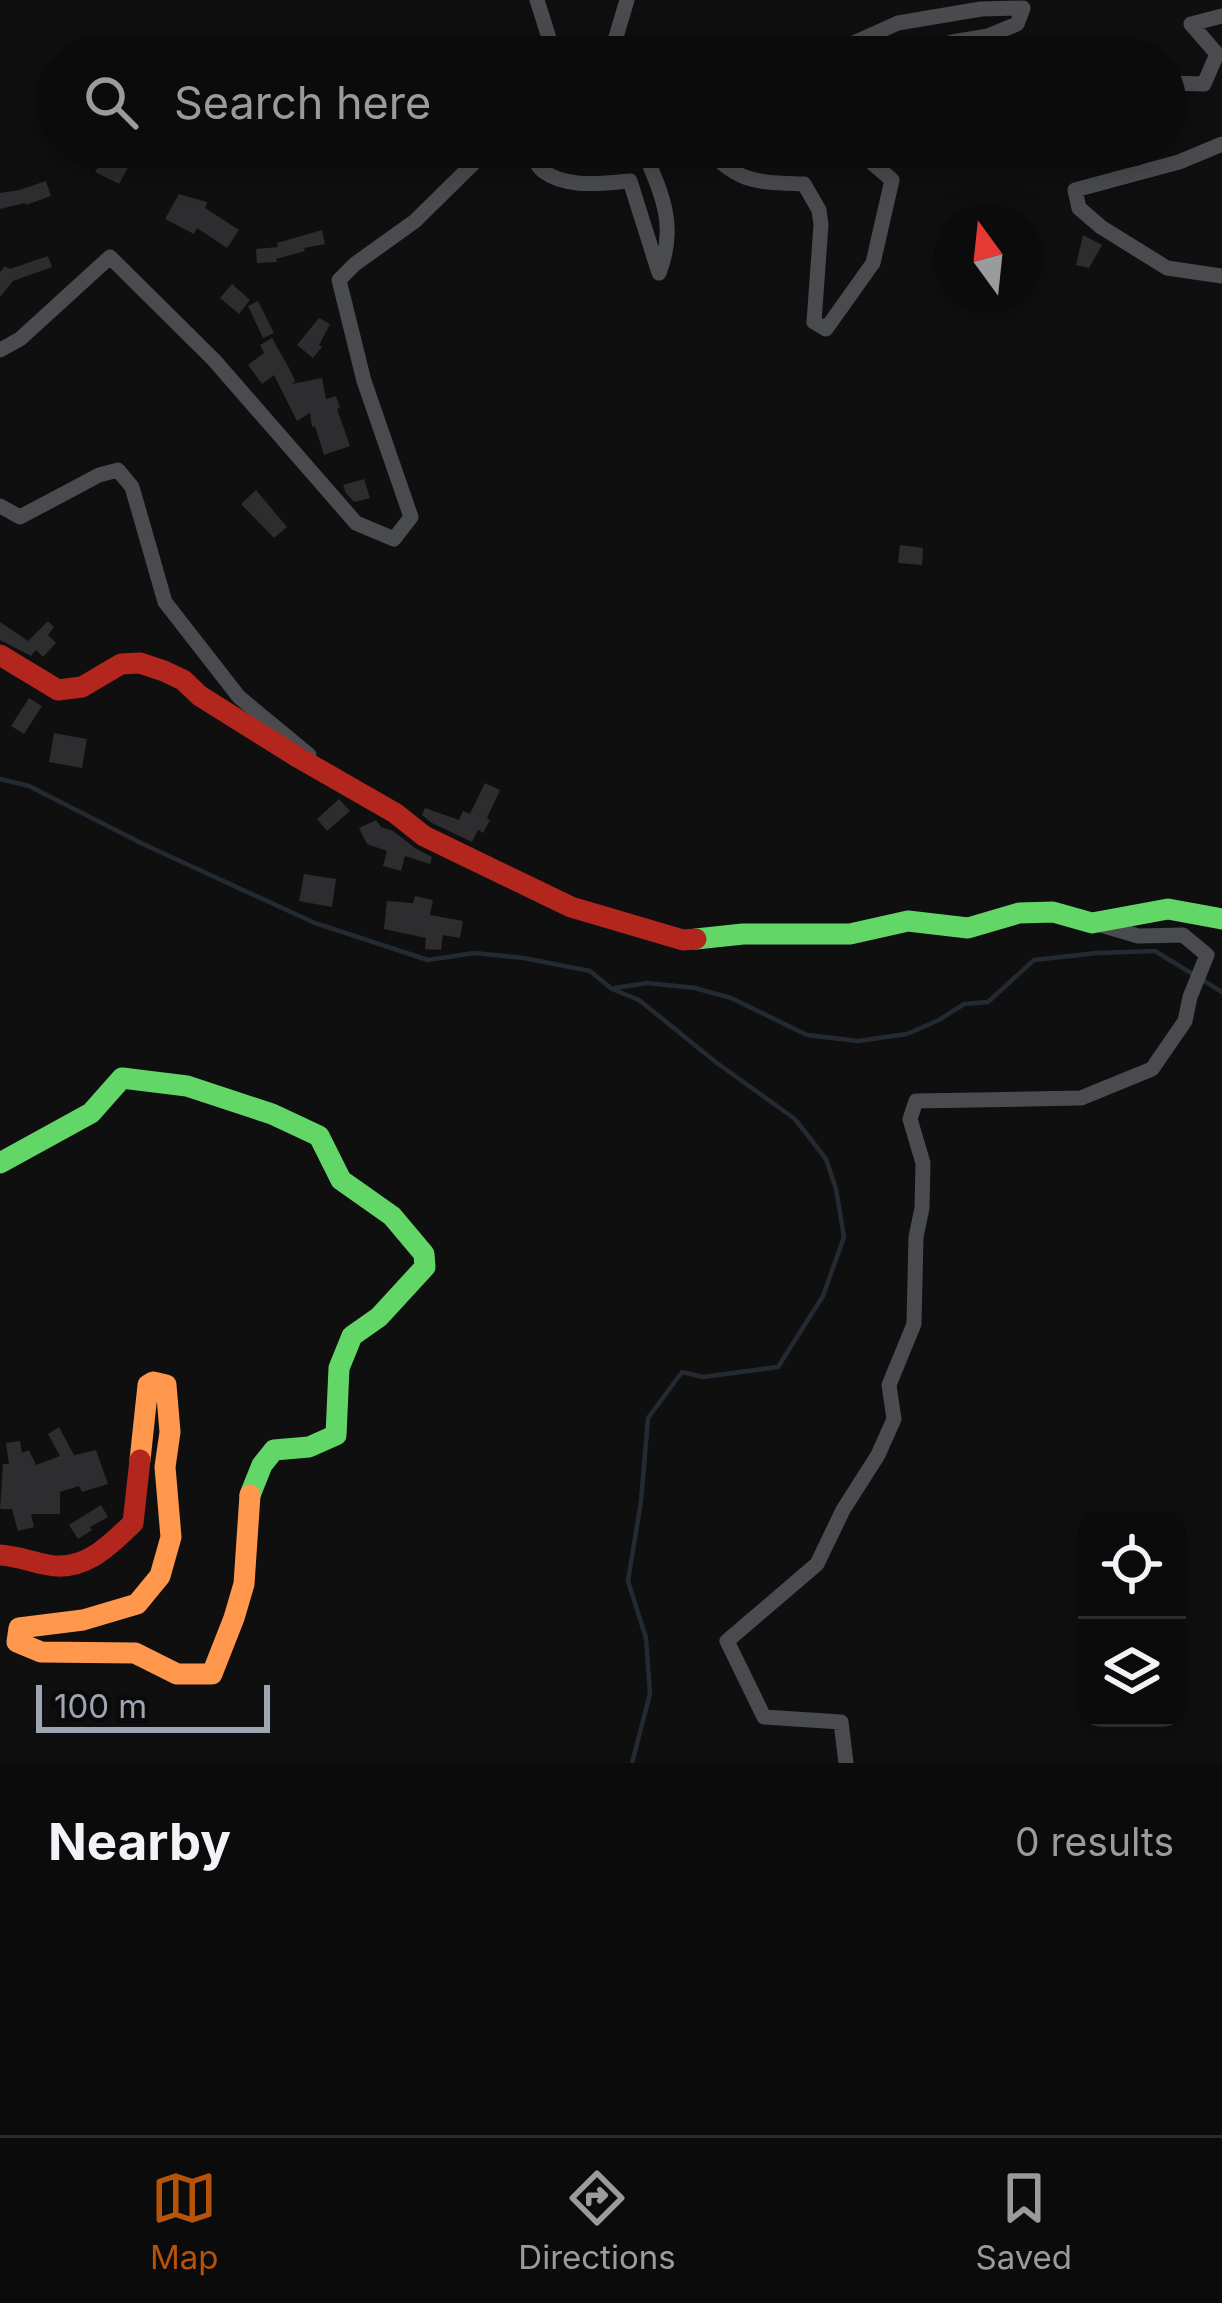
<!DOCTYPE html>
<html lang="en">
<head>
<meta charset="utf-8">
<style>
	body { margin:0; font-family:Inter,sans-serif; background:#141415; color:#f1f3f6 }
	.controls { position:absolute; right:36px; bottom:36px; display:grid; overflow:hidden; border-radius:24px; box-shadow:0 6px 30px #0003 }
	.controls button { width:108px; height:108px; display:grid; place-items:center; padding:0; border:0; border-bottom:3px solid #2b2b2d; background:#0b0b0c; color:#f1f3f6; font:60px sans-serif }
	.compass { position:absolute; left:934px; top:204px; width:108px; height:108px; border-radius:50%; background:#0b0b0c; box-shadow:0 6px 30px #0003; rotate:345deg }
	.scale { position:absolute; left:36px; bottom:30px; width:234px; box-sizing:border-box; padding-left:12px; border:6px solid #9fa5b2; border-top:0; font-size:33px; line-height:42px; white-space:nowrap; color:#9fa5b2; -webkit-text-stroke:9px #0a0a0b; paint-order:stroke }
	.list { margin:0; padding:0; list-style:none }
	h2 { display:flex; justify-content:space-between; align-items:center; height:156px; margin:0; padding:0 48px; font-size:51px }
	h2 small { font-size:39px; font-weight:400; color:#9a9b9d }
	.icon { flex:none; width:66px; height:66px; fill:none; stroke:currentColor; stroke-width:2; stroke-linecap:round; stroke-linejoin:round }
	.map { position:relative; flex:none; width:1222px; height:1763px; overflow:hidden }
	.search { position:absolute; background:#0b0b0c; box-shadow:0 6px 30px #0003; left:36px; right:36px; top:36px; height:132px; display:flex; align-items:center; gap:30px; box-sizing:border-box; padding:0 42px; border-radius:66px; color:#9a9b9d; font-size:45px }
	.sheet { height:372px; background:#0b0b0c }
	nav { display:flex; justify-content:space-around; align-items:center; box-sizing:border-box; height:168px; border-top:3px solid #2b2b2d; background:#0b0b0c; font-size:33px; color:#9a9b9d }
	nav a { display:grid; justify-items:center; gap:6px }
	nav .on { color:#b45309 }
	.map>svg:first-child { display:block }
</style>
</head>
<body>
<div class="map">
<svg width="1222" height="1763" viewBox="0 0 1222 1763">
	<rect width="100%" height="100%" fill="#0f0f10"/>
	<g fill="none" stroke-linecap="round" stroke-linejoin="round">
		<path stroke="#232a31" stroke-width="4.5" d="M0 779 29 786 143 844 315 923 428 960 474 953 524 958 590 971 612 989 639 1000 717 1063 795 1119 826 1159 836 1189 844 1237 823 1296 778 1367 703 1377 682 1372 648 1418 641 1501 628 1581 646 1638 650 1694 632 1763
			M615 988 647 983 695 988 731 998 807 1035 858 1041 907 1034 939 1020 964 1004 988 1002 1034 960 1097 953 1155 951 1222 992"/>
	</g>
	<path fill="#2d2d2f" d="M740 39 742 57H691L722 42Z
		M109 147H139L119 184 95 172Z
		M46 181 51 196 26 205 25 203 0 209V193L19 190Z
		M179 194 207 202 205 208 239 230 227 248 197 228 194 234 165 219Z
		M322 230 325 244 304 248 305 251 276 259 277 262 257 263 256 249 278 247 277 243Z
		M1083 235 1102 245 1089 268 1076 265Z
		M48 256 52 267 13 281 0 297V272L5 266 10 269Z
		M232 284 250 300 239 314 220 298Z
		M258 301 274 333 263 338 248 306Z
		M319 318 330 324 319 345 322 347 313 358 297 345Z
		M272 338 289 368 295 381 292 384 322 378 326 399 336 396 340 408 337 409 350 446 324 455 315 426 312 427 310 413 297 421 274 375 262 384 248 365 264 353 260 345Z
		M364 479 370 498 354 502 346 493 343 485Z
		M256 490 287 527 274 538 241 504Z
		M900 545 923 548 922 565 898 563Z
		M48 621 54 627 48 635 56 643 43 657 36 650 31 656 0 640V622L28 641Z
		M29 698 42 706 24 734 11 726Z
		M54 733 87 739 82 768 49 762Z
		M485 783 500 790 487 818 490 820 483 833 478 830 472 842 432 823 422 815 425 808 459 820 463 811 470 814Z
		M339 799 350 811 327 831 317 819Z
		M376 820 381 827 393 831 415 848 432 857 430 864 405 856 401 871 383 866 387 851 367 844 359 828Z
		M304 874 336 879 332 907 299 901Z
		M415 896 433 900 430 915 463 921 460 938 443 935 441 950 425 949 426 938 384 929 387 901 413 903Z
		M59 1427 74 1455 96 1450 108 1484 82 1492 79 1486 60 1492V1514H31L34 1527 18 1531 12 1509H0L3 1464H9L6 1443 20 1441 22 1453 29 1450 36 1465 60 1456 48 1434Z
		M101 1505 108 1517 90 1527 92 1530 78 1539 69 1525Z"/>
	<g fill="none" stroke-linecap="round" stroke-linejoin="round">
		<path stroke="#4a4b4f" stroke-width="15" d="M537 0 555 57
			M610 57 627 0
			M831 57 849 45 898 23 981 9 1023 8 1017 24 988 36 952 42 913 57
			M1165 83 1204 84 1217 54 1191 24 1222 16
			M1222 144 1179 162 1075 190 1079 208 1101 227 1167 268 1222 276
			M527 147C531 154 537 166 543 171 567 189 602 183 630 181L659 273C678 224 661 193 642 147
			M705 147C739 184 757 182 804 184L819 210 821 225 814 322 826 329 873 263 892 180 854 147
			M0 350 20 339 110 257 214 360 356 523 394 539 411 517 364 381 339 280 355 264 415 221 485 152 505 147
			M0 506 20 517 99 475 118 470 132 487 165 602 239 697 309 755
			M846 1763 841 1722 764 1717 727 1641 817 1564 843 1510 878 1455 894 1419 889 1385 914 1324 916 1237 922 1208 923 1163 910 1119 916 1101 1081 1098 1152 1069 1185 1021 1190 997 1207 955 1183 935 1138 936 1101 925"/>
		<path stroke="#63d668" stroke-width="21" d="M696 939 743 934H850L908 921 968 928 1019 913 1053 912 1092 923 1168 909 1222 919
			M0 1163 91 1113 122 1078 187 1086 272 1114 319 1136 341 1180 392 1216 424 1254 425 1267 379 1317 352 1336 339 1368 336 1435 309 1447 274 1450 262 1465 250 1495"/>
		<path stroke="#ff974d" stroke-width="21" d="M140 1460 148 1385 153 1382 166 1385 170 1432 165 1467 171 1537 160 1576 137 1604 83 1620 19 1628 17 1642 41 1652 135 1653 177 1674H212L234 1618 244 1584 250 1495"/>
		<path stroke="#b3261e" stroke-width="21" d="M0 655 58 690 82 687 121 664 140 663 164 671 183 680 200 696 299 758 395 813 424 836 571 907 683 940 696 939
			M0 1555C17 1556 32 1562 48 1565 84 1572 109 1546 133 1523L140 1460"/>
	</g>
</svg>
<div class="controls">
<button><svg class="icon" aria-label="locate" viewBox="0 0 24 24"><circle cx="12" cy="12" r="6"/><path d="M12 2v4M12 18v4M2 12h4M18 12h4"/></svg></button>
<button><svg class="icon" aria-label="layers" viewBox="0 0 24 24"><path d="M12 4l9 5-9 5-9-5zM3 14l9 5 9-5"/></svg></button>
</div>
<svg class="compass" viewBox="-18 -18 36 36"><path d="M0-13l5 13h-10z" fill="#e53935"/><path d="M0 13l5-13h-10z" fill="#9a9b9d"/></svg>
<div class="scale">100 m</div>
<div class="search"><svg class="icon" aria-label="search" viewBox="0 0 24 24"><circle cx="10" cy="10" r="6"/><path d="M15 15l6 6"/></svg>Search here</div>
</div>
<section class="sheet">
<h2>Nearby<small>0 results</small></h2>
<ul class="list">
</ul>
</section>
<nav>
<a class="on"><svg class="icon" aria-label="map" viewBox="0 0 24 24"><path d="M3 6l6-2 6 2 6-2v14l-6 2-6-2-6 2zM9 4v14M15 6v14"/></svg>Map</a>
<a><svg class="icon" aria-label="directions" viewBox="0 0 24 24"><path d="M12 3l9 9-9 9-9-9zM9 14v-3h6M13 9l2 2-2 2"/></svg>Directions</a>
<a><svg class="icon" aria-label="saved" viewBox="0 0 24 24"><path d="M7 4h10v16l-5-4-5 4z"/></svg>Saved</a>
</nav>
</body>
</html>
